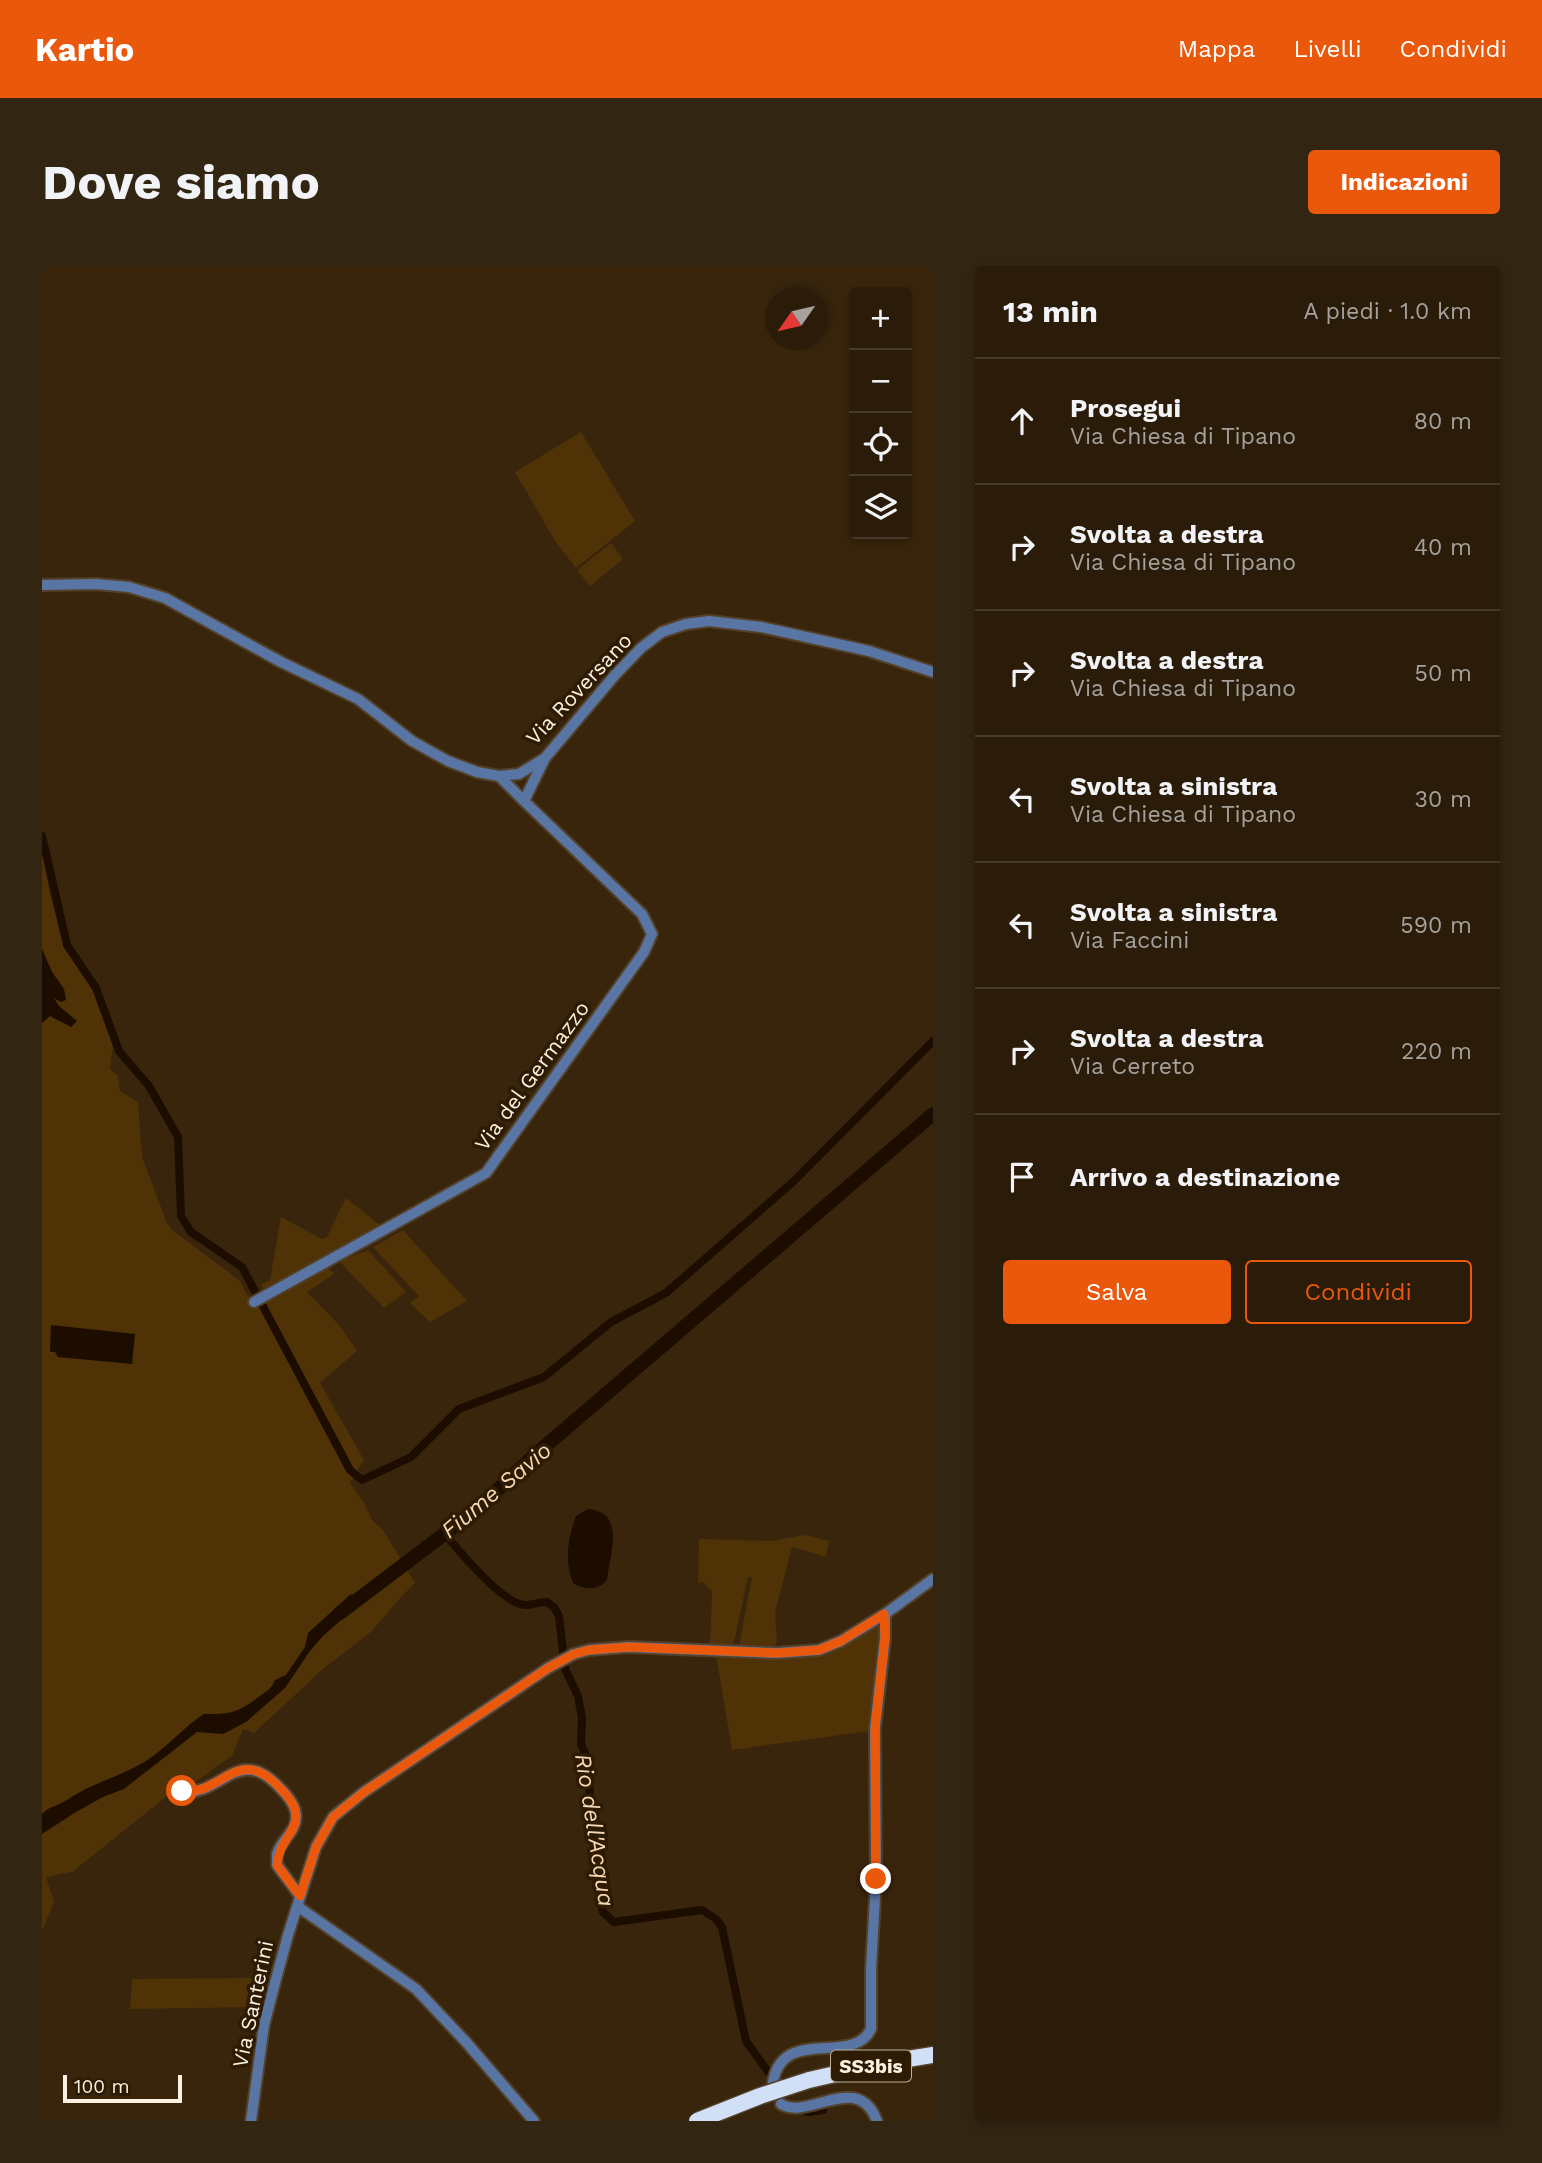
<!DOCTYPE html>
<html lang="it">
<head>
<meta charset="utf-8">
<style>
	body { margin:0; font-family:"Work Sans",sans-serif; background:#322512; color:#f1f3f6 }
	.controls { position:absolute; right:21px; top:21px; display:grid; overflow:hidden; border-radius:7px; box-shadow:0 4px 10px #0003 }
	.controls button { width:63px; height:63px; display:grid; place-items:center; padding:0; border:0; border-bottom:2px solid #463a2a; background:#2a1c09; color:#f1f3f6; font:35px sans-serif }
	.compass { position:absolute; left:723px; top:21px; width:63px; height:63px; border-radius:50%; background:#2a1c09; box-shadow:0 4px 10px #0003; rotate:236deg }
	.scale { position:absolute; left:21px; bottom:18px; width:119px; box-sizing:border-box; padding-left:7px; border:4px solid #fcf0e1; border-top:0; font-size:19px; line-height:24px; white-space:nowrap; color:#fcf0e1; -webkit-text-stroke:5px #2d1b03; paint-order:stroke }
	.stop { position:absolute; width:21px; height:21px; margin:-16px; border:5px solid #ea580c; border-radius:50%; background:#fff }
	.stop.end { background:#ea580c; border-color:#fff; box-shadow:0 2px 7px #0008 }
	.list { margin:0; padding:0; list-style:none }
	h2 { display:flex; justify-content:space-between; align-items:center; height:91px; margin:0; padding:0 28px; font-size:30px }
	h2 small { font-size:23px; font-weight:400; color:#a5a19c }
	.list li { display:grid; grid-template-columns:46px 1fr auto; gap:21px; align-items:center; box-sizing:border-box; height:126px; padding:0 28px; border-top:2px solid #463a2a }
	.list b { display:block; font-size:26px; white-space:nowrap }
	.list p { margin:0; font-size:23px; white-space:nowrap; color:#a5a19c }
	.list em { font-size:23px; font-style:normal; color:#a5a19c }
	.actions { display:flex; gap:14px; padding:21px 28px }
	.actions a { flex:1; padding:16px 0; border:2px solid #ea580c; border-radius:7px; text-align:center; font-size:24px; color:#ea580c }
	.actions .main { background:#ea580c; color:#fff }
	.icon { flex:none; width:38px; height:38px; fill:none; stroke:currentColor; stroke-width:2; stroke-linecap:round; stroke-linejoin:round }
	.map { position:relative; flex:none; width:891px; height:1855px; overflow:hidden; border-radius:7px }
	header { display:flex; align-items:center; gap:42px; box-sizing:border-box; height:98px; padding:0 35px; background:#ea580c; color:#fff }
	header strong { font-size:33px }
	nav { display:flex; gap:38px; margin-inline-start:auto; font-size:24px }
	.intro { display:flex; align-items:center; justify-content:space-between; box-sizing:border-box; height:168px; padding:0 42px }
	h1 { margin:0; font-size:49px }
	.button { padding:18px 32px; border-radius:7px; background:#ea580c; color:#fff; font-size:24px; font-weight:700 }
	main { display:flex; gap:42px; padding:0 42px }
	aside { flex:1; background:#2a1c09; border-radius:7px; box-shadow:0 4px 10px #0003 }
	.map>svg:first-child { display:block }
</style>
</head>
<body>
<header>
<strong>Kartio</strong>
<nav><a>Mappa</a><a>Livelli</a><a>Condividi</a></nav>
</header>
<div class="intro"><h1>Dove siamo</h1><a class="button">Indicazioni</a></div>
<main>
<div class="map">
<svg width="891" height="1855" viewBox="0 0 891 1855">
	<rect width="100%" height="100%" fill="#38250c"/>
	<path fill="#503207" d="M539 166 593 255 534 302 513 275 473 206Z
		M569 277 581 293 548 320 535 304Z
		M0 584 8 629 23 681 53 728 71 779 68 803 76 810 78 825 96 836 100 891 125 957 129 963 197 1014 212 1041 226 1035 219 1018 228 1014 239 951 280 973 285 971 304 932 339 960 281 997 292 1008 265 1026 298 1060 315 1085 278 1117 322 1194 308 1217 322 1237 330 1254 341 1264 373 1317 359 1331 329 1366 282 1402 212 1467 201 1463 190 1490 149 1519 129 1527 30 1606 4 1611 12 1636 0 1665V757L8 750 28 760 11 730 22 723 10 706 0 683Z
		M361 964 425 1035 388 1056 368 1037 377 1030 331 981Z
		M326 984 364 1026 342 1042 297 995Z
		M763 1269 787 1275 784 1291 750 1281 733 1346 735 1375 732 1382 697 1380 710 1311H706L691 1381 668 1379 670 1326 661 1316 656 1317 657 1273 730 1275Z
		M836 1358 840 1363 828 1465 690 1484 674 1389C711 1391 753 1399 788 1384 803 1378 817 1367 831 1359Z
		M227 1712 219 1741 88 1743 90 1713Z"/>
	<path fill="#1d0c00" d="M0 683 10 706 22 723 24 734 19 736 12 732 17 740 35 755 29 761 8 750 0 757Z
		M9 1059 93 1068 90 1098 16 1091 13 1086H8Z
		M546 1243C584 1246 568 1287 565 1314 556 1325 542 1324 531 1317 522 1295 526 1272 534 1250Z
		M309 1328 315 1342 308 1346 281 1370 268 1385 243 1422 204 1456 181 1468 155 1466 82 1523 61 1531 34 1546 0 1568V1548C7 1540 19 1539 28 1532 52 1516 87 1508 111 1490 129 1477 143 1460 162 1448 187 1448 193 1448 214 1433 223 1426 229 1424 233 1414L244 1409 263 1381 266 1367Z"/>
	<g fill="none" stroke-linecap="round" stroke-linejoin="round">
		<path stroke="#1d0c00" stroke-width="8" d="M0 570 25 679 54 722 77 785 107 820 136 871 139 950 149 966 200 1001 308 1204 320 1214 369 1191 417 1143 502 1111 569 1056 624 1027 752 915 891 775
			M403 1268C417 1285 461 1338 483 1339 490 1339 497 1336 505 1336L512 1341 517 1350 523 1403 536 1430 540 1452 539 1478 547 1497 548 1550 560 1594 559 1638 561 1646 572 1656 660 1644 674 1653 680 1661 704 1775 727 1807
			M757 1842 766 1846 781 1844"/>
		<path stroke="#1d0c00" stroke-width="14" d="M298 1347 434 1244 494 1188 891 848"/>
		<defs>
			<path id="minor" d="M0 319 54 318 87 321 123 332 239 396 316 433 370 475 406 495 435 506 457 510 477 508 503 492 573 409 599 382 620 366 644 358 667 355 719 361 827 385 891 406
				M457 510 482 535
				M212 1036 444 907 602 686 610 668 600 648 482 535 503 492
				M140 1525C179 1532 196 1476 238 1522 245 1529 254 1540 254 1550 255 1565 239 1574 235 1588 235 1592 235 1595 235 1599L258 1630
				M255 1640 374 1723 424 1776 492 1855
				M731 1816C741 1759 811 1801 829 1763V1703L834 1613 833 1462 843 1372V1348
				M739 1838C766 1855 816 1804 835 1855
				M209 1855 222 1759 234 1713 246 1669 274 1581 291 1551 322 1526 506 1402 532 1388 547 1384 586 1381 735 1387 777 1384 799 1375 843 1348 891 1313"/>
			<path id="highway" d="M767 1814 841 1797 891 1789"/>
		</defs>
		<use href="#minor" stroke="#53412a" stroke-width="14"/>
		<use href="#highway" stroke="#53412a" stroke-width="19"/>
		<use href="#minor" stroke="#5975a4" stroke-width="10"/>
		<use href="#highway" stroke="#d1dff7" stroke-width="16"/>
		<defs>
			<path id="highway-bridge" d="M655 1855 718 1830 767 1814"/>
		</defs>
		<use href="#highway-bridge" stroke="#53412a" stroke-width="19" stroke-linecap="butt"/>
		<use href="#highway-bridge" stroke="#d1dff7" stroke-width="16"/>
	</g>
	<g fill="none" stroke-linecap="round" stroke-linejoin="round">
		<path stroke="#ea580c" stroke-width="9" d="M140 1525C179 1531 196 1476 238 1522 245 1529 254 1540 254 1550 255 1565 236 1577 235 1599L258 1630 274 1581 291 1551 322 1526 506 1402 532 1388 547 1384 586 1381 735 1387 777 1384 799 1375 842 1348 843 1372 833 1462 834 1613"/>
	</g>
	<g text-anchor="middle" stroke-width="7" stroke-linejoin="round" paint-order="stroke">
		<rect fill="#2d1b03" stroke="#beb09e" stroke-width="2" x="789" y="1784.5" width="80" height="31" rx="5"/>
		<g font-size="19" font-weight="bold" fill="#fcf0e1">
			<text x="829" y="1807">SS3bis</text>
		</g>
		<g font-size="21" fill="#fcf0e1" stroke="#2d1b03">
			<text transform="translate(537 423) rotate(-47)" y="7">Via Roversano</text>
			<text transform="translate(490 810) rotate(-54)" y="7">Via del Germazzo</text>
			<text transform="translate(211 1738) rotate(-78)" y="7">Via Santerini</text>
		</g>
		<g font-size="23" font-style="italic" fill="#f7d7b3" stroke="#2d1b03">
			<text transform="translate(454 1224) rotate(-40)" y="8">Fiume Savio</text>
			<text transform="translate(553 1564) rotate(81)" y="8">Rio dell'Acqua</text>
		</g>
	</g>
</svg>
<div class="controls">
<button>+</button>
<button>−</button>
<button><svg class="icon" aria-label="locate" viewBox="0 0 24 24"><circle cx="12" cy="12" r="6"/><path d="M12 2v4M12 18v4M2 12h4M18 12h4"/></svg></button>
<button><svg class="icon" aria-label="layers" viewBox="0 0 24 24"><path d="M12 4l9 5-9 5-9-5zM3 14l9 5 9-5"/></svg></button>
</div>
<svg class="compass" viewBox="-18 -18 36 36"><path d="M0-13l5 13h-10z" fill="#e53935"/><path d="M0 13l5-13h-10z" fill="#a5a19c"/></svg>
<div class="scale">100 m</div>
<div class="stop" style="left:140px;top:1525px"></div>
<div class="stop end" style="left:834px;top:1613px"></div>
</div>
<aside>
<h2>13 min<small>A piedi · 1.0 km</small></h2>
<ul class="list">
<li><svg class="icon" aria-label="ahead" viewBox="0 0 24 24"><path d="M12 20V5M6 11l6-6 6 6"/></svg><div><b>Prosegui</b><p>Via Chiesa di Tipano</p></div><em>80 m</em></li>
<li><svg class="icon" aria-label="right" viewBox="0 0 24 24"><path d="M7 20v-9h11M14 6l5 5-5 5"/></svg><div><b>Svolta a destra</b><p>Via Chiesa di Tipano</p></div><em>40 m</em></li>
<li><svg class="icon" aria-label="right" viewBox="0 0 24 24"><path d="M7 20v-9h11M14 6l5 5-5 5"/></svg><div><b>Svolta a destra</b><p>Via Chiesa di Tipano</p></div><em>50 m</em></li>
<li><svg class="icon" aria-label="left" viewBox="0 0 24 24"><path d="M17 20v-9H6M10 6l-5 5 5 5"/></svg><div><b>Svolta a sinistra</b><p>Via Chiesa di Tipano</p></div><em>30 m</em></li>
<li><svg class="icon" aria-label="left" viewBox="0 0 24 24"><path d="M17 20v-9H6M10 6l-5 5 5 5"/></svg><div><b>Svolta a sinistra</b><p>Via Faccini</p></div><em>590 m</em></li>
<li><svg class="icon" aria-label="right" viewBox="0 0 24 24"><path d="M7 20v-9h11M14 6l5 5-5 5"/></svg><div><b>Svolta a destra</b><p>Via Cerreto</p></div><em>220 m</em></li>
<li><svg class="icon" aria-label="arrive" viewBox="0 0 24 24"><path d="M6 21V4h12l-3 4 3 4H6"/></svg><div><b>Arrivo a destinazione</b></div></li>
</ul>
<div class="actions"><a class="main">Salva</a><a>Condividi</a></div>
</aside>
</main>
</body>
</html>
